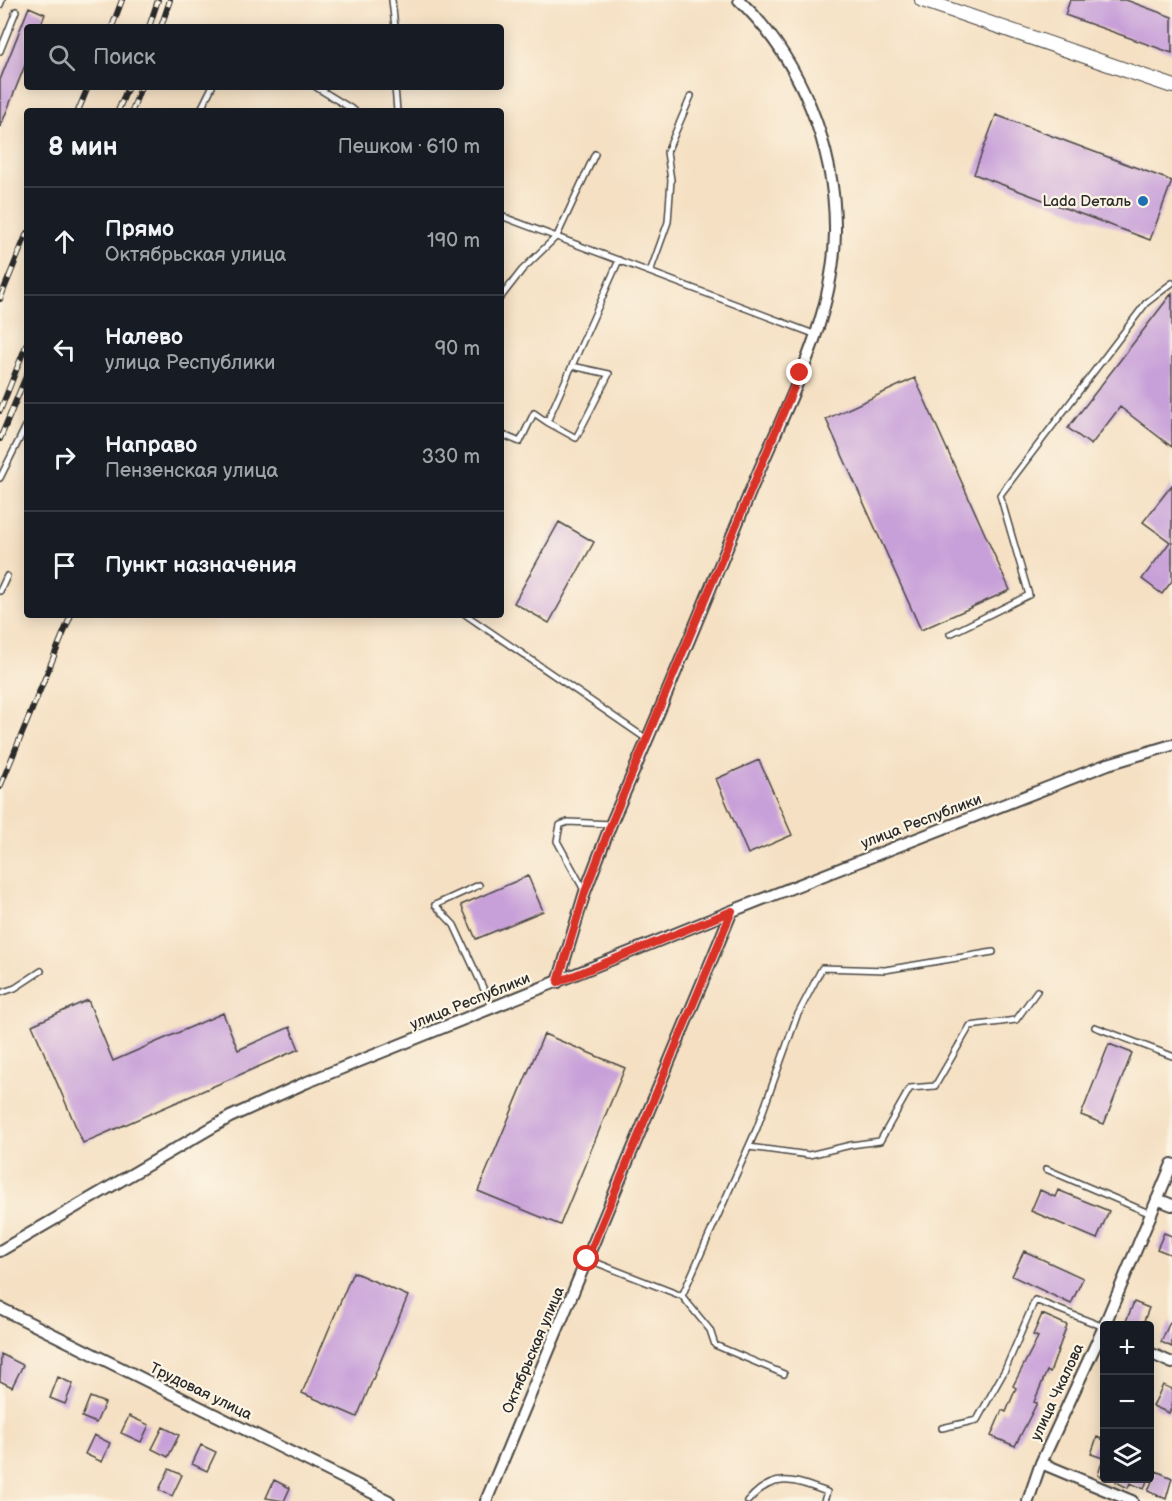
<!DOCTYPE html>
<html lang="ru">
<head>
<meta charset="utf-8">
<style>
	body { margin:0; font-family:"Balsamiq Sans",sans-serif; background:#242831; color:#f1f3f6 }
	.controls { position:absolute; right:18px; bottom:18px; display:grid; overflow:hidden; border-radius:6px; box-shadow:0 3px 15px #0003 }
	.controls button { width:54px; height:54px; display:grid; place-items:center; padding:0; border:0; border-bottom:2px solid #363941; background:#171b24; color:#f1f3f6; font:30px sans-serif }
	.stop { position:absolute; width:18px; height:18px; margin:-14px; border:4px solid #d93025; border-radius:50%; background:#fff }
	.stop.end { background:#d93025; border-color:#fff; box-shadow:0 2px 6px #0008 }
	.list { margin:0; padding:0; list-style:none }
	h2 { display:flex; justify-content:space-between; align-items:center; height:78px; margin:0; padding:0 24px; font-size:26px }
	h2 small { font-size:20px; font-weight:400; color:#9ea1a6 }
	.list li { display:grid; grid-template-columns:39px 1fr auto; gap:18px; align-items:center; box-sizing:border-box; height:108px; padding:0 24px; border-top:2px solid #363941 }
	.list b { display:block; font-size:22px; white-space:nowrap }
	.list p { margin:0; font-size:20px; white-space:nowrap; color:#9ea1a6 }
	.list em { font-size:20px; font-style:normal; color:#9ea1a6 }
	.icon { flex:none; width:33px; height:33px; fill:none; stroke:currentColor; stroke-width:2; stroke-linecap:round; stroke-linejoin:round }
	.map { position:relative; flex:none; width:1172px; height:1501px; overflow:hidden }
	.search { position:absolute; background:#171b24; box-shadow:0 3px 15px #0003; left:24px; top:24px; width:480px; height:66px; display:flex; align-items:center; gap:15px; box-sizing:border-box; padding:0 21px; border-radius:6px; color:#9ea1a6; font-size:22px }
	.panel { position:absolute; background:#171b24; box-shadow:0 3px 15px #0003; left:24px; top:108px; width:480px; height:510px; border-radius:6px }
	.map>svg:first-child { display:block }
</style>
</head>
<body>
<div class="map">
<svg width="1172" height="1501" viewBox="0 0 1172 1501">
	<rect width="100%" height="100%" fill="#fcf5e5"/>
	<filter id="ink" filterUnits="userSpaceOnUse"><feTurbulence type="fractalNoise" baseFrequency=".0167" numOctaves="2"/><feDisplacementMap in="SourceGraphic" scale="12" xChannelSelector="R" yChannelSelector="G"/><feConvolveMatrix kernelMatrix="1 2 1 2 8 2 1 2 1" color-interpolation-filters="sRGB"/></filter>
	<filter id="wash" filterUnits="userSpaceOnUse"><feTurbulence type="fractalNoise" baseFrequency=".008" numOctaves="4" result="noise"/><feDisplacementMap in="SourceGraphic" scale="24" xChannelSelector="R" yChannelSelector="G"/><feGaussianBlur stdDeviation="1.35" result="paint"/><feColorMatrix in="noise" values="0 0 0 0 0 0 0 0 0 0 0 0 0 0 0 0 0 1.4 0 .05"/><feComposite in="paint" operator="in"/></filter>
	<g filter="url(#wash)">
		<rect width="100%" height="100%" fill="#f5e0c3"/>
		<g id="blocks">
			<path fill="#c8a0d9" d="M1070 0H1126L1172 17V53L1065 15Z
				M29 7 45 14 40 27H27V60L0 128V80Z
				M996 115 1172 181 1150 240 974 174Z
				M1172 293V447L1120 407 1091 445 1068 428Z
				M915 378 1010 590 921 630 826 419Z
				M1172 485V581L1162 594 1142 579 1170 542 1143 522Z
				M559 522 594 542 549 623 514 603Z
				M759 760 792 835 748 854 716 779Z
				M528 876 543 911 476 939 461 905Z
				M88 1000 113 1061 223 1013 238 1050 290 1027 299 1049 83 1143 32 1025Z
				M544 1034 625 1068 560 1225 478 1191Z
				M1109 1044 1132 1053 1104 1124 1081 1115Z
				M1040 1190 1055 1197 1058 1190 1109 1211 1097 1239 1031 1211Z
				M1164 1233 1172 1236V1255L1157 1249Z
				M1024 1251 1083 1278 1071 1304 1012 1276Z
				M353 1272 408 1296 357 1417 302 1393Z
				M1134 1302 1149 1308 1142 1326H1124Z
				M1042 1314 1067 1325 1050 1373 1047 1371 1034 1402 1037 1403 1015 1446 991 1436 1002 1410 1006 1412 1016 1388 1013 1386 1038 1337 1033 1335Z
				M1170 1322 1172 1323V1347L1161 1342Z
				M1 1354 23 1365 12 1387 0 1381Z
				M58 1377 73 1384 65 1404 50 1398Z
				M1163 1385 1172 1389V1406L1169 1413 1153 1406Z
				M90 1397 105 1403 96 1423 82 1417Z
				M129 1416 149 1425 141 1442 121 1433Z
				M163 1427 179 1435 168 1457 152 1449Z
				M94 1435 110 1443 102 1462 85 1454Z
				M1097 1437 1104 1440V1478L1098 1475 1103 1458 1091 1454Z
				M201 1445 216 1452 207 1471 192 1464Z
				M169 1469 182 1475 172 1496 159 1490Z
				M1156 1471 1172 1478 1166 1499 1148 1491Z
				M1118 1478H1148L1144 1489 1130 1483 1128 1488 1116 1482Z
				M274 1480 290 1488 284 1501 266 1498Z"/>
		</g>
	</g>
	<g filter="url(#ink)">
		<use href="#blocks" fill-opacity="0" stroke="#494642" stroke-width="1.5"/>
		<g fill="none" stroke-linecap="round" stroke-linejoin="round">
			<defs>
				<path id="service" d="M392 0 395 27
					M0 5 2 0
					M0 51 16 11
					M316 87 355 111
					M395 87 397 111
					M200 111 212 87
					M501 216 814 334
					M650 272 668 222 671 180 667 152 691 96
					M501 297 522 270 557 236 595 154
					M572 366 609 374 576 438 547 422 619 260
					M501 434 520 442 534 413 547 422
					M0 478 27 424
					M0 591 7 576
					M466 615 648 740
					M950 634 1029 595 1000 495 1146 303 1172 283
					M479 885 435 905 454 925 492 1007
					M584 890 557 841 560 825 568 822 611 824
					M0 993 15 988 41 971
					M1095 1027 1172 1056
					M749 1147 809 1155 851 1145 880 1141 910 1088 935 1086 970 1026 1016 1020 1037 991
					M1046 1169 1151 1214
					M587 1259 682 1296 757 1128 797 1016 822 968 885 970 993 952
					M682 1296 710 1330 715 1345 784 1374
					M942 1428 977 1420 1005 1370 1035 1300 1104 1327
					M748 1501C773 1471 795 1480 827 1492L824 1501"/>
				<path id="minor" d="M558 982 585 892 611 824C660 712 706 599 753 485 786 406 834 320 835 232 836 148 800 58 739 0
					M1157 1199 1172 1205
					M0 1251 230 1117 305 1083 732 911 1108 764 1172 745
					M0 1308 389 1501
					M1150 1353 1172 1363
					M1041 1463 1132 1501
					M486 1501 732 911
					M1028 1501 1041 1463 1102 1331 1172 1164"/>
				<path id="tertiary" d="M922 0 1172 86"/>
			</defs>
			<use href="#service" stroke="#494642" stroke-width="8"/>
			<use href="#minor" stroke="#494642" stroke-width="14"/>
			<use href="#tertiary" stroke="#494642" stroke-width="16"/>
			<use href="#service" stroke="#fff" stroke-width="5"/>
			<use href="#minor" stroke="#fff" stroke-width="10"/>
			<use href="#tertiary" stroke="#fff" stroke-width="14"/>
			<defs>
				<path id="rail" d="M112 27 122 0
					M149 27 158 0
					M161 27 170 0
					M78 111 88 87
					M118 111 128 87
					M132 111 141 87
					M0 299 27 233
					M0 411 27 343
					M0 439 27 374
					M0 787 71 615"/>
			</defs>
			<use href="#rail" stroke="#2b2b2b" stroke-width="6"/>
			<use href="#rail" stroke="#fcf5e5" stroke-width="4" stroke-dasharray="11" stroke-linecap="butt"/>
		</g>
	</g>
	<g fill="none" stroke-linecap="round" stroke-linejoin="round" filter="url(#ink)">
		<path stroke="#d93025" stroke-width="8" d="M587 1259 732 911 558 982 585 892 611 824 800 373"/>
	</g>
	<circle fill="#1f6fb2" stroke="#fcf5e5" stroke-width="2" cx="1143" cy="201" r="6"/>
	<g text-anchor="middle" stroke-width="4.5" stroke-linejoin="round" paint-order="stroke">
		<g font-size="15" fill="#2b2b2b" stroke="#fcf5e5" text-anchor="end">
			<text x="1131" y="206">Lada Dеталь</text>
		</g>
		<g font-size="15" fill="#2b2b2b" stroke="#fcf5e5">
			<text transform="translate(921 821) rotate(-21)" y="5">улица Республики</text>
			<text transform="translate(470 1001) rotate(-22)" y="5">улица Республики</text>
			<text transform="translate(533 1350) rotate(-67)" y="5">Октябрьская улица</text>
			<text transform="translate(201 1391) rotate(26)" y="5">Трудовая улица</text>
			<text transform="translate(1057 1392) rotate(-65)" y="5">улица Чкалова</text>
		</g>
	</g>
</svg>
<div class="controls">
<button>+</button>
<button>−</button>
<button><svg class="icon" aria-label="layers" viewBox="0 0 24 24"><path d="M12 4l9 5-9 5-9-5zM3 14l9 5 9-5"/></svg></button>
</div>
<div class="stop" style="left:587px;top:1259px"></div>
<div class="stop end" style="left:800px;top:373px"></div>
<div class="search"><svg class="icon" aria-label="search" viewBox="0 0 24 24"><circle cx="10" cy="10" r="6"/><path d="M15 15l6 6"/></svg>Поиск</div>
<section class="panel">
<h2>8 мин<small>Пешком · 610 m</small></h2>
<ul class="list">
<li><svg class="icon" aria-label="ahead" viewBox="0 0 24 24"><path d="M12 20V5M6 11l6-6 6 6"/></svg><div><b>Прямо</b><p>Октябрьская улица</p></div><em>190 m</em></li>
<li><svg class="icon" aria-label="left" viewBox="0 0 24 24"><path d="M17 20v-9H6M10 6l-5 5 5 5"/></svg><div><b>Налево</b><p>улица Республики</p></div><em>90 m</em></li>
<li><svg class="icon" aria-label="right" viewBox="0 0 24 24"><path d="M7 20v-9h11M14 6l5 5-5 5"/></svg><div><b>Направо</b><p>Пензенская улица</p></div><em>330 m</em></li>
<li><svg class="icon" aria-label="arrive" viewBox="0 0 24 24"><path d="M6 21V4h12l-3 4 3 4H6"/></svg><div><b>Пункт назначения</b></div></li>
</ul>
</section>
</div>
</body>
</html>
